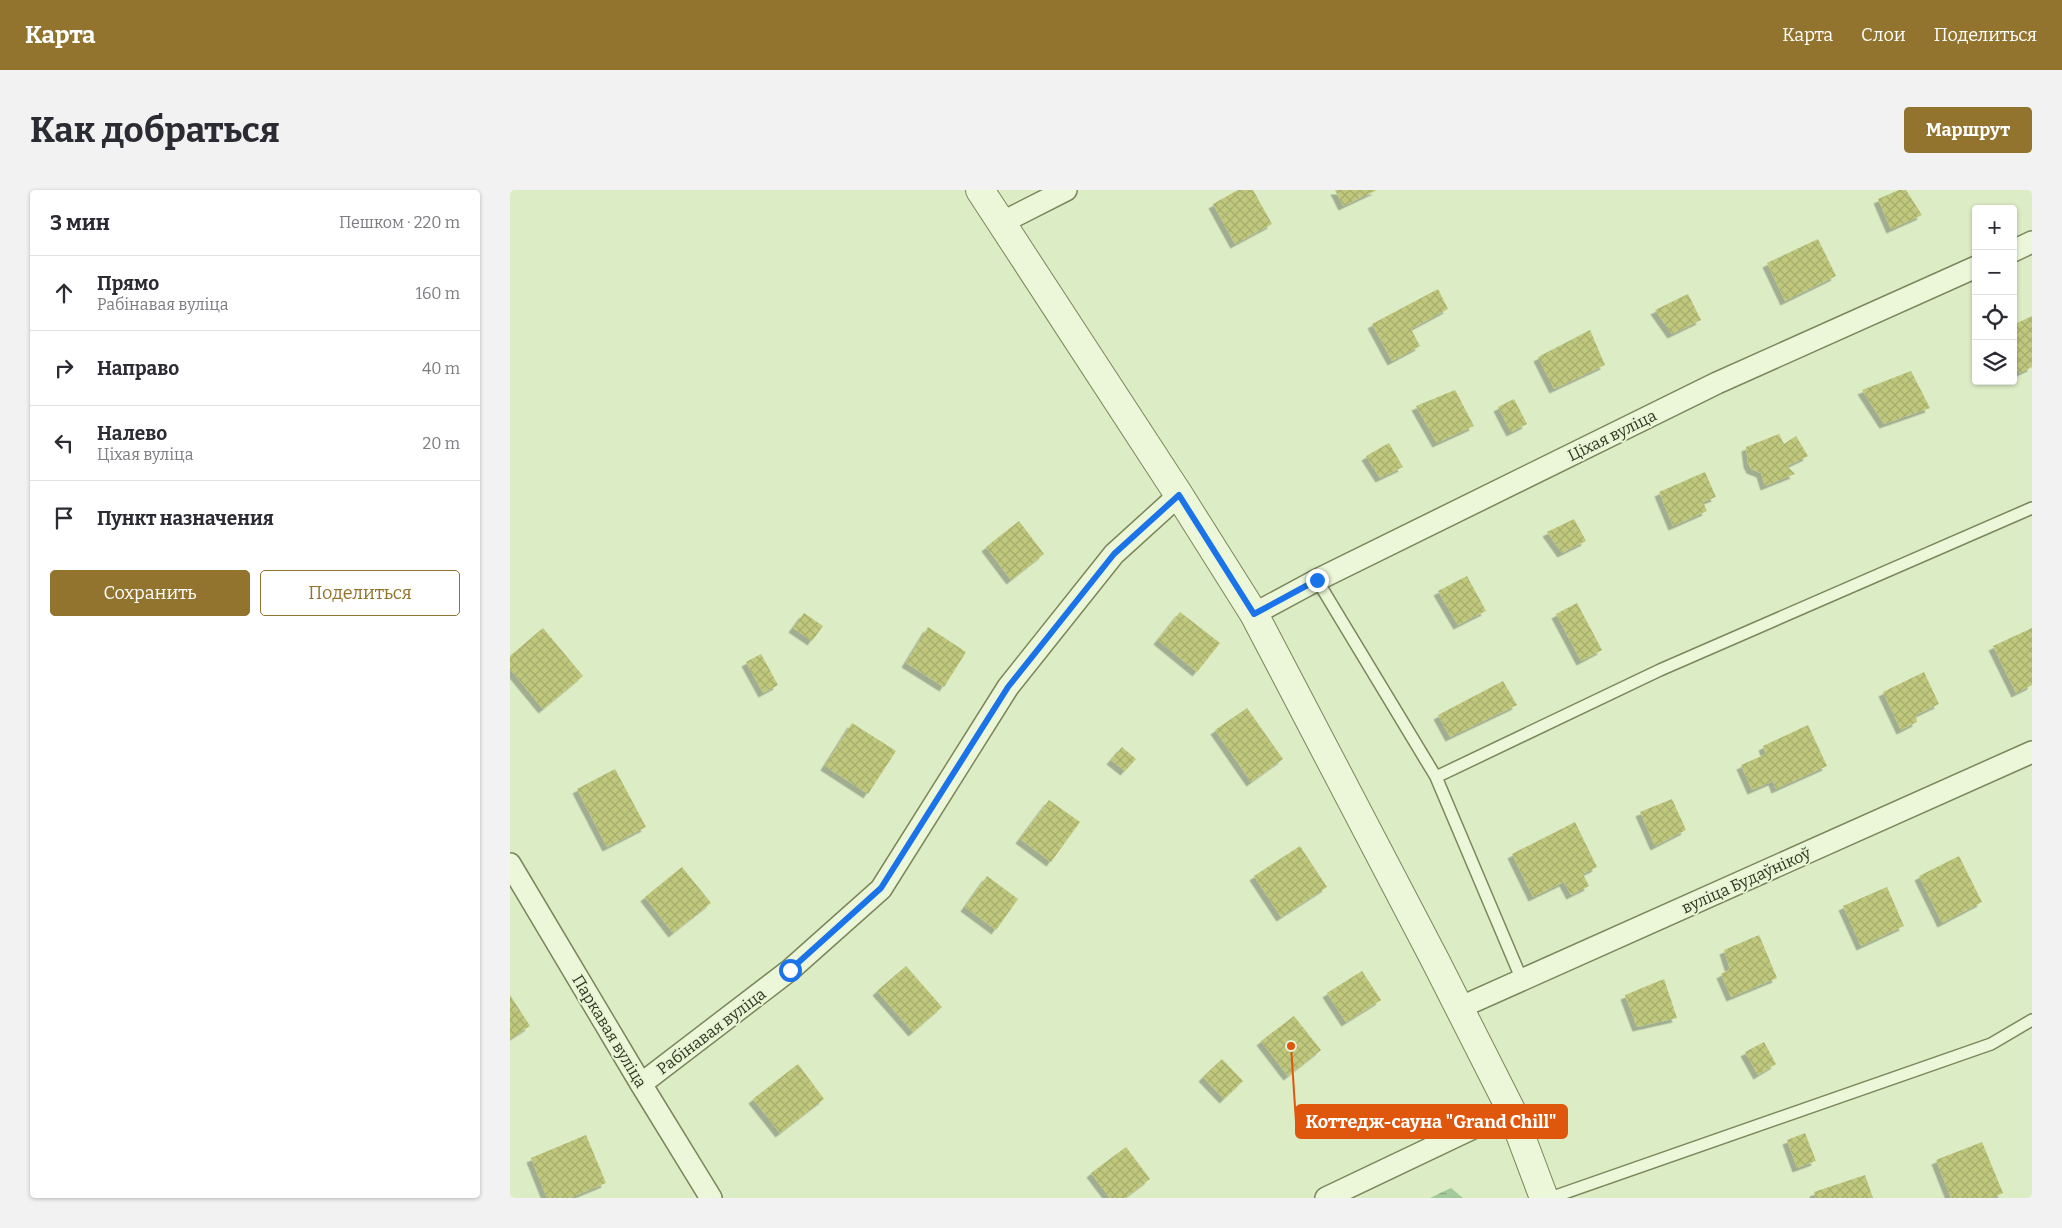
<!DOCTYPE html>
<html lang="ru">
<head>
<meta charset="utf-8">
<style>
	body { margin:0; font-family:Bitter,serif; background:#f2f2f3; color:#2b2b33 }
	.controls { position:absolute; right:15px; top:15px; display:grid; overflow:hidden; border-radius:5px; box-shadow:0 1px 4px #0004 }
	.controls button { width:45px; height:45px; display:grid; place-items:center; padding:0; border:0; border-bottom:1px solid #e1e1e2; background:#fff; color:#2b2b33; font:25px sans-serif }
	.stop { position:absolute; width:15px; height:15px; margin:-11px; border:4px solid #1a73e8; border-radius:50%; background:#fff }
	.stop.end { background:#1a73e8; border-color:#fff; box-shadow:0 1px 5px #0008 }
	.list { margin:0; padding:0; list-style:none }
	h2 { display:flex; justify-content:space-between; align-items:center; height:65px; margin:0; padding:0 20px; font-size:21px }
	h2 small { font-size:16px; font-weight:400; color:#7c7c81 }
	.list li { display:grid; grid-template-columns:32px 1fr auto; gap:15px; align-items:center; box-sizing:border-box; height:75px; padding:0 20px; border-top:1px solid #e1e1e2 }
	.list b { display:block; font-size:19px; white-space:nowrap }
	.list p { margin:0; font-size:16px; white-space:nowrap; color:#7c7c81 }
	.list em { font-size:16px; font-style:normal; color:#7c7c81 }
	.actions { display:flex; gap:10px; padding:15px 20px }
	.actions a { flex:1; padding:11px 0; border:1px solid #92742f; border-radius:5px; text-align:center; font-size:18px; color:#92742f }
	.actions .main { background:#92742f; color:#fff }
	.icon { flex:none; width:28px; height:28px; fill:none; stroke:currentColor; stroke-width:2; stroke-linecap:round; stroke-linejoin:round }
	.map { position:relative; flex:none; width:1522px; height:1008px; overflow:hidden; border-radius:5px }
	header { display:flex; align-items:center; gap:30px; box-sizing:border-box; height:70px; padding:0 25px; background:#92742f; color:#fff }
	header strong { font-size:24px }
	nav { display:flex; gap:28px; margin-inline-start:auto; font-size:18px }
	.intro { display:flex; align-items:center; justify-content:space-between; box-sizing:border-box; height:120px; padding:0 30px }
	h1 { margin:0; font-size:35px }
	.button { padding:12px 22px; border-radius:5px; background:#92742f; color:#fff; font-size:18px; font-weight:700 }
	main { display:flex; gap:30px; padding:0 30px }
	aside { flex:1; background:#fff; border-radius:5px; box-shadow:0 1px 4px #0004 }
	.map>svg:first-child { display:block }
</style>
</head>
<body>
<header>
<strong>Карта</strong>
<nav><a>Карта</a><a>Слои</a><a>Поделиться</a></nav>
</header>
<div class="intro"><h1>Как добраться</h1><a class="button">Маршрут</a></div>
<main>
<aside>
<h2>3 мин<small>Пешком · 220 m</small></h2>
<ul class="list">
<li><svg class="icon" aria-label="ahead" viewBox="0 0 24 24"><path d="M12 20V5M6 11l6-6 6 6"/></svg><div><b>Прямо</b><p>Рабінавая вуліца</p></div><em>160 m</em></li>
<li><svg class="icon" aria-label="right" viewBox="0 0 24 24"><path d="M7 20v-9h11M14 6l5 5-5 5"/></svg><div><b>Направо</b></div><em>40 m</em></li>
<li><svg class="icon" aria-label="left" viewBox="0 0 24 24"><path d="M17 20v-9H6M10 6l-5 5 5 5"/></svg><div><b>Налево</b><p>Ціхая вуліца</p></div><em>20 m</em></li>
<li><svg class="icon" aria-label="arrive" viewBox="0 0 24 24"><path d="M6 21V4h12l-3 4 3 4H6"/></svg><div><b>Пункт назначения</b></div></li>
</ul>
<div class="actions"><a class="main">Сохранить</a><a>Поделиться</a></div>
</aside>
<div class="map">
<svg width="1522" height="1008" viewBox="0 0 1522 1008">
	<defs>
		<pattern id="wetland-marsh" width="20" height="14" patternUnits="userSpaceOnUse" patternTransform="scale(1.25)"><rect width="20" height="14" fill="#a2ca9a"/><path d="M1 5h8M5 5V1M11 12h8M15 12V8" fill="none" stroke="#85a57d"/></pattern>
		<pattern id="building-cross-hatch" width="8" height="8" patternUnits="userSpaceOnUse" patternTransform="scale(1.25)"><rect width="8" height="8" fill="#bfc87d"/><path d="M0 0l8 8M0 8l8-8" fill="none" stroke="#a5ac6c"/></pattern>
		<filter id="shadow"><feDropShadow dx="-4.5" dy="4.5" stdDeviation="0" flood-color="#0004"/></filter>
	</defs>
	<rect width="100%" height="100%" fill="#dcecc5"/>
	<path fill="url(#wetland-marsh)" d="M941 998 953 1008H920Z"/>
	<path fill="url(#building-cross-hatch)" filter="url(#shadow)" d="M728 0H743L762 34 725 54 703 14Z
		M825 0H867L833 16Z
		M1389 0H1396L1412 25 1381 39 1368 9Z
		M1308 49 1326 86 1275 111 1257 73Z
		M928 99 938 119 901 139 910 156 882 171 862 134Z
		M1178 104 1191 130 1162 144 1145 120Z
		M1522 126V177L1509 183 1503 171V135Z
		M1080 140 1095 175 1044 199 1028 167Z
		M1401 181 1420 218 1374 234 1352 200Z
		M945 200 964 236 927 253 906 216Z
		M1004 209 1017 234 1001 242 988 217Z
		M1269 244 1274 254 1286 246 1298 266 1277 276 1285 284 1255 296 1251 283 1241 279 1238 273 1236 257Z
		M879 253 893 277 870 288 856 266Z
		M1195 282 1206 307 1193 312 1197 321 1163 336 1149 302Z
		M1064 329 1076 351 1052 363 1037 342Z
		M509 331 534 364 501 390 476 357Z
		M957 386 976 421 948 435 928 401Z
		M1067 413 1092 460 1071 471 1046 424Z
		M670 422 710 453 687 482 648 450Z
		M294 423 313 436 302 451 283 438Z
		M418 437 456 462 434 497 396 473Z
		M33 438 73 486 33 519 0 479V466Z
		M1522 438V495L1506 503 1483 456Z
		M251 464 268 495 253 503 236 472Z
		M1414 482 1429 514 1406 525 1407 532 1391 540 1373 502Z
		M993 491 1007 515 940 547 928 525Z
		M737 518 773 569 741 592 705 540Z
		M342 533 386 561 358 604 315 576Z
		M1298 535 1317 576 1266 599 1263 591 1242 600 1231 575 1256 564 1253 556Z
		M612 557 626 569 615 581 601 570Z
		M105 579 136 637 97 657 67 599Z
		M1162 609 1176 640 1145 656 1130 622Z
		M539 610 570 632 541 672 510 649Z
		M1065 632 1087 677 1073 684 1079 696 1061 705 1054 692 1023 707 1002 664Z
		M790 656 817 697 771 727 744 686Z
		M1449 666 1472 712 1432 733 1409 686Z
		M172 677 201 713 163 743 135 707Z
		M477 686 508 709 486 740 455 717Z
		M1377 697 1394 736 1351 756 1333 716Z
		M1249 745 1267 788 1221 807 1211 784 1220 779 1214 760Z
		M396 776 432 817 403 842 367 801Z
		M852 781 871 810 836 832 817 803Z
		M1154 789 1167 828 1127 837 1115 805Z
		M0 805 20 836 0 849Z
		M784 826 811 860 778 886 751 851Z
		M1254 852 1266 874 1248 885 1235 862Z
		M712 869 733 891 714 909 693 887Z
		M288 874 314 909 270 943 243 909Z
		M1295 943 1306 971 1287 978 1277 950Z
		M76 945 96 993 60 1008H37L21 968Z
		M1472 952 1493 1003 1482 1008H1441L1426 970Z
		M616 957 640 989 615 1008H600L581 983Z
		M1355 985 1363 1008H1306L1304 1002Z"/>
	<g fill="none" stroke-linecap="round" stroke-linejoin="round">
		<defs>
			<path id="service" d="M807 390 926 587 1012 790
				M926 587 1150 480 1522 318
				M1040 1008 1481 854 1522 830"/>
			<path id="minor" d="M491 33 556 0
				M1503 61 1522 52
				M744 424 807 390 1207 193 1466 77
				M0 674 131 894 201 1008
				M949 818 1522 562
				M131 894 280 780 371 699 498 497 604 364 669 305
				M816 1008 1001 920"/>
			<path id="tertiary" d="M470 0 669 305 744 424 925 770 1001 920 1034 1008"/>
		</defs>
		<use href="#service" stroke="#7c865c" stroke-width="14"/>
		<use href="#minor" stroke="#7c865c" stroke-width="24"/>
		<use href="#tertiary" stroke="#7c865c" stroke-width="30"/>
		<use href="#service" stroke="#ebf7d8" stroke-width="11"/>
		<use href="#minor" stroke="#ebf7d8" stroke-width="21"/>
		<use href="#tertiary" stroke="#ebf7d8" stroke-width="28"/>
	</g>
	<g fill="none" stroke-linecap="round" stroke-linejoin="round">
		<path stroke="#1a73e8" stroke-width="6" d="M280 780 371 698 498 497 604 364 669 305 744 424 807 390"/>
	</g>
	<g text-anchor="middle" stroke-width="4" stroke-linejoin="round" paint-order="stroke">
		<g font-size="16" fill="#32371f" stroke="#e7f4d5">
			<text transform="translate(1102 245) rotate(-26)" y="6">Ціхая вуліца</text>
			<text transform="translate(1236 690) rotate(-24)" y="6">вуліца Будаўнікоў</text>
			<text transform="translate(100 841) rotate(59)" y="6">Паркавая вуліца</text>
			<text transform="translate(201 841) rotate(-37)" y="6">Рабінавая вуліца</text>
		</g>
	</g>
	<path fill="none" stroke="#df570d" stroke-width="2" d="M781 856L786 932"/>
	<circle fill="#df570d" stroke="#e7f4d5" stroke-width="2" cx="781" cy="856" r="5"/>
	<rect fill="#df570d" stroke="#df570d" stroke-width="2" x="786" y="915" width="271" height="33" rx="5"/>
	<g font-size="18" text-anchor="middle" font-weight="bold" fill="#fff">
		<text x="921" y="938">Коттедж-сауна "Grand Chill"</text>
	</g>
</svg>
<div class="controls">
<button>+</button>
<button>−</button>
<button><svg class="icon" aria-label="locate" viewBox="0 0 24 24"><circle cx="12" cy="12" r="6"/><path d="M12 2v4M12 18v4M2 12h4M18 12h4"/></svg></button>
<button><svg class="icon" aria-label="layers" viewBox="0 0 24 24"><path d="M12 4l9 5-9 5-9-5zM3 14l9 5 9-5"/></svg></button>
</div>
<div class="stop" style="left:280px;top:780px"></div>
<div class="stop end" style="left:807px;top:390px"></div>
</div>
</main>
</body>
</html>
